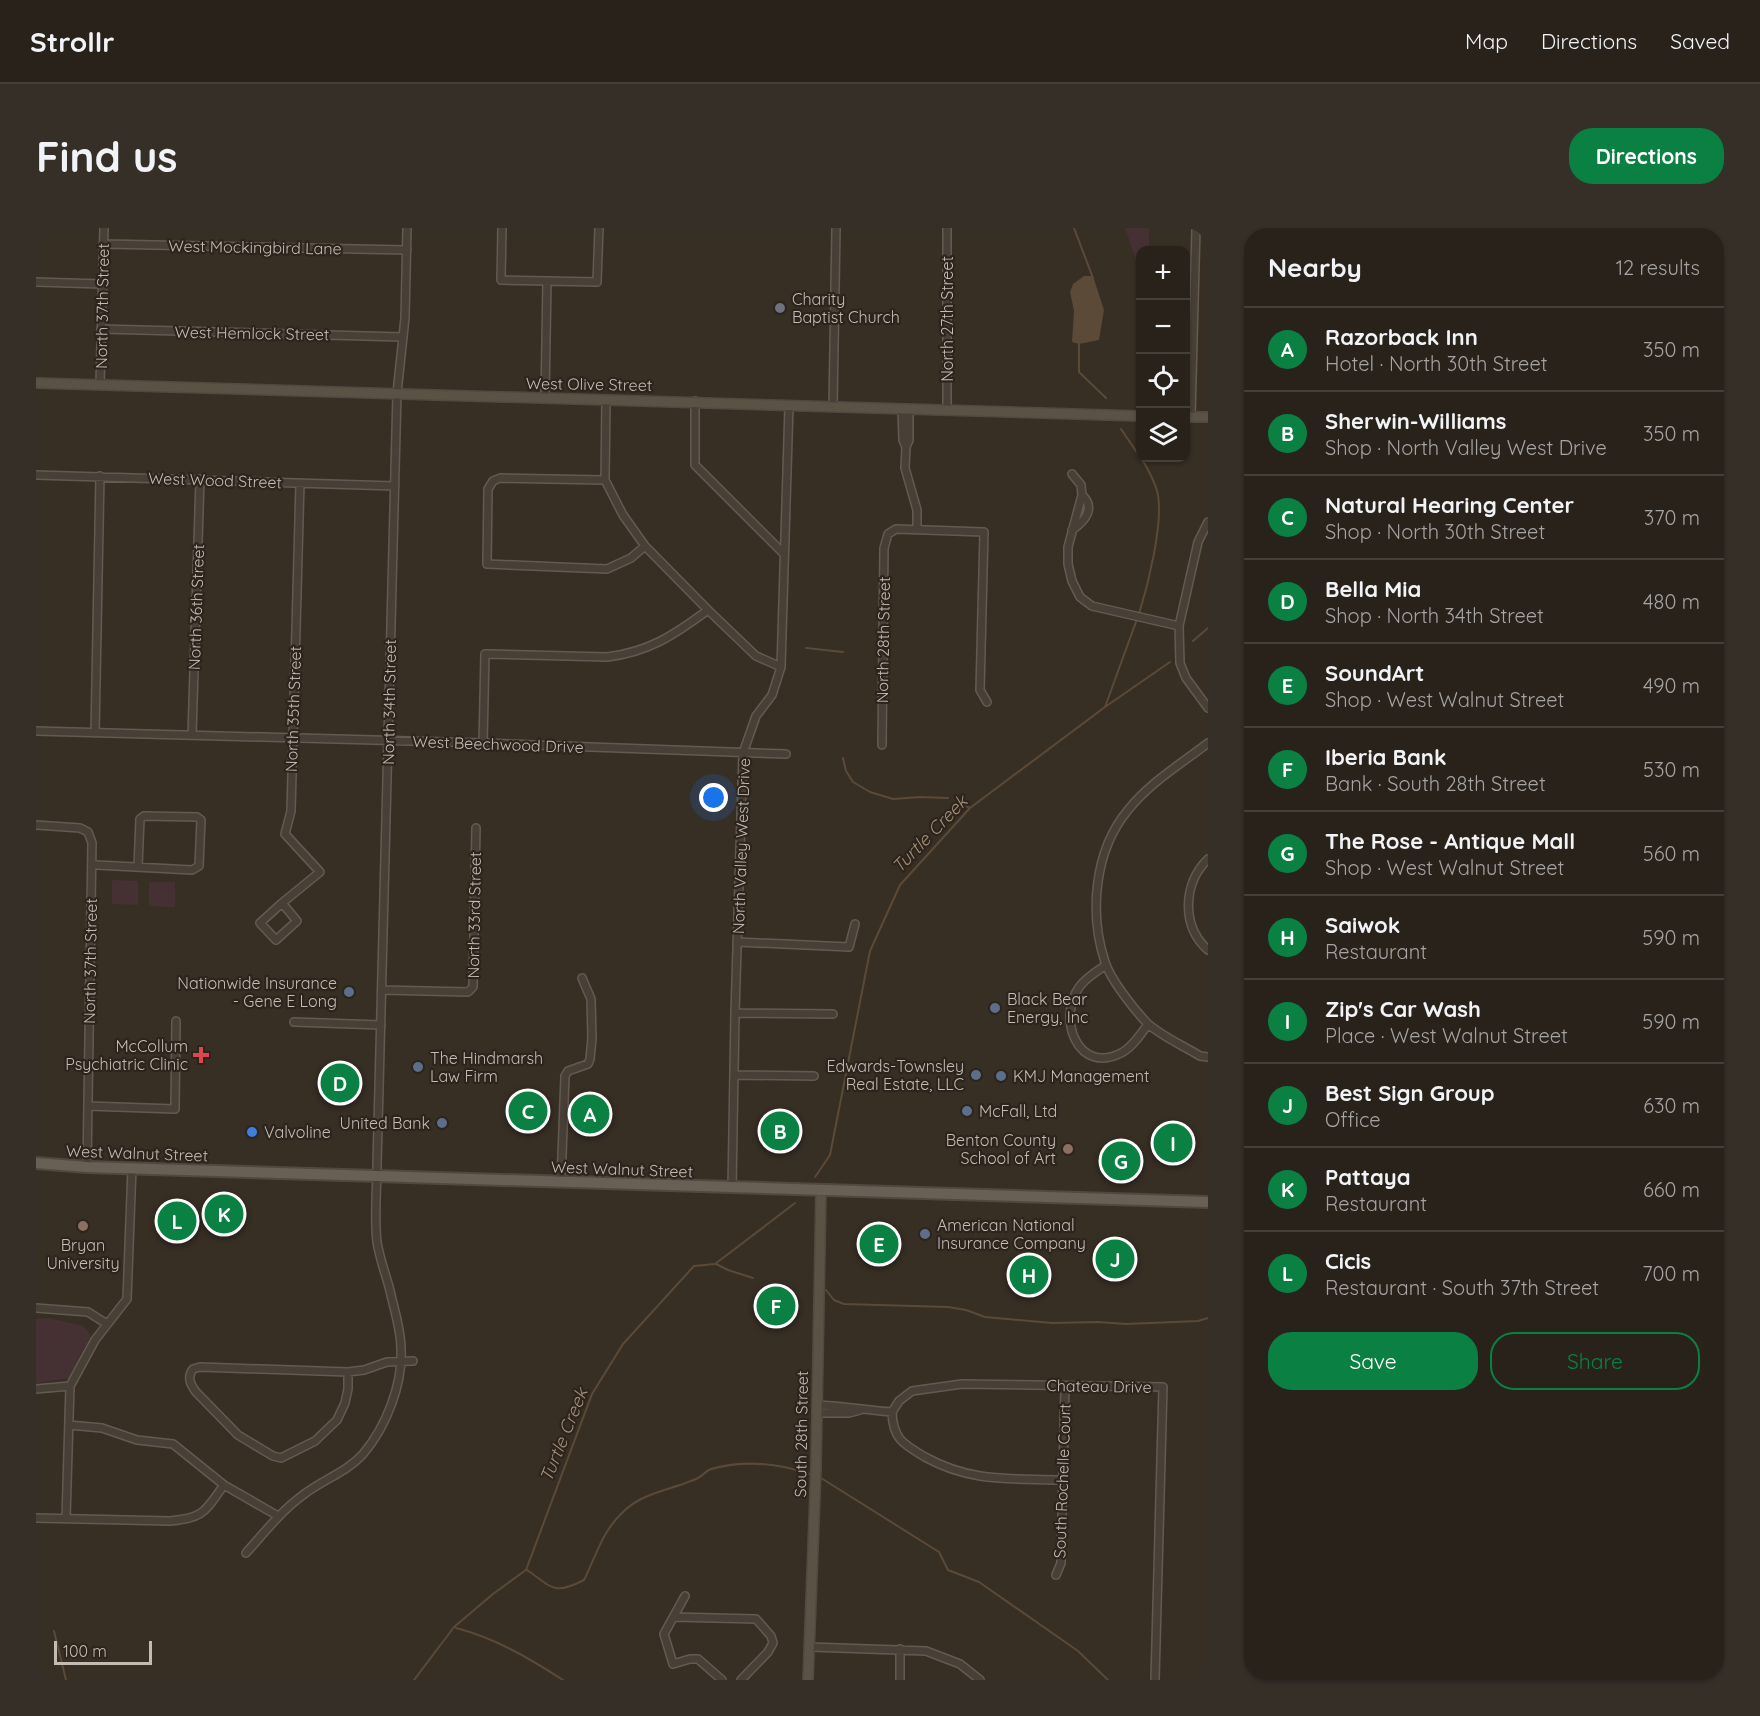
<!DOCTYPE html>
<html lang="en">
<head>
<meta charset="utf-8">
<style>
	body { margin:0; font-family:Quicksand,sans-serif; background:#352f28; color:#f1f3f6 }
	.controls { position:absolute; right:18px; top:18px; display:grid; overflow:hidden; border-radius:12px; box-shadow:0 2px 4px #0004 }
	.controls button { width:54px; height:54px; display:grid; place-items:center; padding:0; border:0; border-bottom:2px solid #453f3a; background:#29221b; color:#f1f3f6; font:30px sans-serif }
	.scale { position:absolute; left:18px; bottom:15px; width:98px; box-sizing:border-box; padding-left:6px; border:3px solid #c4bcb2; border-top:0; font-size:16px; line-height:21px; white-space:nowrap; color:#c4bcb2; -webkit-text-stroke:4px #2d251d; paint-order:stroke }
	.you { position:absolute; left:678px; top:570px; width:21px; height:21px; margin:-15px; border:4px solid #fff; border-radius:50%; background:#1a73e8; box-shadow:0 0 0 9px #1a73e833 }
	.badge { display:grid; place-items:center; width:39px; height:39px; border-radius:50%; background:#0b8043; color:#fff; font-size:20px; font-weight:700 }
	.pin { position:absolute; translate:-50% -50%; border:3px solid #fff; box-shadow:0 2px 6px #0006 }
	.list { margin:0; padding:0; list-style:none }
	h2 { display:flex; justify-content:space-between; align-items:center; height:78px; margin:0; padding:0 24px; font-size:26px }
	h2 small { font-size:20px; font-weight:400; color:#a5a4a3 }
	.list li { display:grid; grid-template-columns:39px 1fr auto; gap:18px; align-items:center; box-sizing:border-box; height:84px; padding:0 24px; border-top:2px solid #453f3a }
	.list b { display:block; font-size:22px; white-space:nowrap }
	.list p { margin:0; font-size:20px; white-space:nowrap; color:#a5a4a3 }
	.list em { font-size:20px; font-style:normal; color:#a5a4a3 }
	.actions { display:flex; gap:12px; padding:18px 24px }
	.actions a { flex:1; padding:14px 0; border:2px solid #0b8043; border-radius:24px; text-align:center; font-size:21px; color:#0b8043 }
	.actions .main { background:#0b8043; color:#fff }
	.icon { flex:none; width:33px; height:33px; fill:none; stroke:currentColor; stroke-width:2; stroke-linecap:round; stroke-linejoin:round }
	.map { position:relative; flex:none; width:1172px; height:1452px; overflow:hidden; border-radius:24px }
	header { display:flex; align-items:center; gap:36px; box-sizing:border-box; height:84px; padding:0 30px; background:#29221b; border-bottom:2px solid #453f3a }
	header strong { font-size:28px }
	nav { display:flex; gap:33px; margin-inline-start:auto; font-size:21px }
	.intro { display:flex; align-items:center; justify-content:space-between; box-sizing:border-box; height:144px; padding:0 36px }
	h1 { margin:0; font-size:42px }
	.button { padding:15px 27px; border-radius:24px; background:#0b8043; color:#fff; font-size:21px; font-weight:700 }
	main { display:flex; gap:36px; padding:0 36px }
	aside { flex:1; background:#29221b; border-radius:24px; box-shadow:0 2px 4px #0004 }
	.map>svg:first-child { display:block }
</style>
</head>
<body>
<header>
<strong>Strollr</strong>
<nav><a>Map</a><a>Directions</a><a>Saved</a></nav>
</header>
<div class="intro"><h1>Find us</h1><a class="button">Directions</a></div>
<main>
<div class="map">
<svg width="1172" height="1452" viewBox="0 0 1172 1452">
	<rect width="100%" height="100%" fill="#372e24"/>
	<path fill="#453134" d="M1089 0H1113V22H1104V44Z
		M76 652 102 653V677L76 676Z
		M113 654H139V679L113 678Z
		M13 1090 47 1098 55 1107 33 1150 0 1155V1091Z"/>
	<path fill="#5b4a37" d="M1048 48H1057L1068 82 1063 112 1043 116 1036 114 1038 83 1034 64 1037 56Z"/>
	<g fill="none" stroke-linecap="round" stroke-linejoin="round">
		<path stroke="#5b4a37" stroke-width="2" d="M1038 0 1057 50
			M1043 115V144L1070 170
			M1085 201 1104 229
			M1103 386C1112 357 1127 297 1122 267 1120 256 1111 239 1105 230
			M1157 413 1172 400
			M770 420 807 424
			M1069 479 1101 391
			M807 530 810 543 817 554 834 564 857 571 884 569 912 570
			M921 573 934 580
			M779 949 794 927 834 723 864 657 934 580 1069 479 1134 434
			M680 1036 692 1042 717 1050
			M790 1062 798 1072 808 1076 912 1079 930 1082 949 1089 1016 1095 1062 1094 1090 1096 1162 1093 1172 1090
			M785 1250 903 1324 912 1342 943 1354 1042 1423 1072 1452
			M491 1342C516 1359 517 1368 548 1352 560 1328 566 1304 586 1285 602 1268 626 1263 647 1256 651 1254 656 1253 660 1251 666 1249 669 1243 675 1241 708 1232 742 1235 774 1246
			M420 1400C459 1410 493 1430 527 1452
			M18 1403 30 1452
			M378 1452 418 1399 457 1366 490 1342 556 1166 587 1116 658 1038 679 1036 759 975"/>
		<defs>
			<path id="street" d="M466 0 465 52 561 54 563 0
				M67 16 371 22
				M0 54 66 56
				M65 101 366 109
				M64 156 68 0
				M509 170 511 54
				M570 171 569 252 587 287 609 318 672 382 720 428 745 439
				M659 173V237L748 326
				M797 179 800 0
				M866 181 867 212 870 219 869 240 881 282V300
				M911 182V0
				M1155 189 1160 0
				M870 219 873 212V181
				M1036 246 1045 257 1046 267 1032 319V336L1036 353 1044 369 1056 378 1143 398
				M0 247 359 258
				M569 252 464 250 457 253 452 261 451 336 571 341 595 330 609 318
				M1172 294 1162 314 1143 398 1144 435 1150 450 1172 480
				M1036 302C1049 293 1060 280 1046 267
				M0 503 447 515 750 526
				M59 505 64 248
				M156 507 164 251
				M447 515 449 426 571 429C613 424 638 407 672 382
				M1172 515C1145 536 1113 555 1092 582 1058 623 1053 685 1069 734 1074 751 1098 781 1110 794 1123 807 1148 818 1164 828L1172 829
				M846 517 848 320 852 306 860 301 948 304 944 462 951 474
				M0 597 44 600 52 604 56 615 51 939
				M1172 631C1147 655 1145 698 1172 722
				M56 636 61 637 156 642 163 638 165 592 161 589 108 588 104 591 102 639
				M246 675 224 695 240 712 261 693 246 675 284 644 249 606 255 583 264 255
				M701 714 813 719 819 696
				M1070 737C1061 743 1051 749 1044 758 1020 790 1042 849 1087 824 1097 818 1105 806 1112 796
				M346 762 432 764 437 759 440 600
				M699 785 797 786
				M258 794 345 797
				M698 847 778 848
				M52 878 139 881 140 793
				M525 954 529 848 532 843 552 836 554 831 556 810 555 771 546 750
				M696 960 699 785 707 525 720 488 736 467 745 439 753 178
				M0 1080 52 1084 71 1096
				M312 1144V1161L309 1175 301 1192 279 1213 245 1230 237 1228 202 1207 160 1164C154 1156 151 1149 157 1141L164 1139 312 1144 328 1142 351 1134 377 1133
				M0 1161 34 1158
				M781 1177C807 1178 830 1182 856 1184L863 1173 876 1163 926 1156 1127 1159 1119 1452
				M856 1184C857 1211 867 1216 889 1229 936 1255 975 1250 1026 1252
				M781 1185H813L824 1182
				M33 1197 66 1200 101 1212 137 1216 188 1257 242 1288
				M0 1290 134 1293C169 1290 169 1283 188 1257
				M30 1290 34 1158 59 1112 91 1071 96 940
				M210 1325C228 1305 245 1283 267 1267 286 1252 311 1244 327 1226 350 1199 367 1156 365 1121 365 1103 359 1084 355 1067 351 1049 344 1033 341 1014 338 989 341 962 341 937L361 165 369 90 371 0
				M1020 1347 1025 1335 1029 1158
				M649 1368 628 1406 637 1436 654 1431H662L686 1452
				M638 1389 720 1391 735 1408 737 1415 732 1424 705 1452
				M774 1419 890 1423 924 1436 944 1452
				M864 1452V1421"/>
			<path id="secondary" d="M0 155 1104 188
				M1150 189H1172
				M772 1452 780 1240 785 962"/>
			<path id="primary" d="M0 935 51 939 341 948 1172 974"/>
		</defs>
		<use href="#street" stroke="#635b52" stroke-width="10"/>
		<use href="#secondary" stroke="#514940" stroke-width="12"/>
		<use href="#primary" stroke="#514940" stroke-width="14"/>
		<use href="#street" stroke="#484037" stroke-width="7"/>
		<use href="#secondary" stroke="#5b5246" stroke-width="9"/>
		<use href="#primary" stroke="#685f55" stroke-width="10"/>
	</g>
	<circle fill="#6b7280" stroke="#2d251d" stroke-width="2" cx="744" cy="80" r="6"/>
	<g fill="#5c6f8a" stroke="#2d251d" stroke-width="2">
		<circle cx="313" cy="764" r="6"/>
		<circle cx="959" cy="780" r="6"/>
		<circle cx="382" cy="839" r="6"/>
		<circle cx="940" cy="847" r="6"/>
		<circle cx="965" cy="848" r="6"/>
		<circle cx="931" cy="883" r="6"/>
		<circle cx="406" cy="895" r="6"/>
		<circle cx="889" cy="1006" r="6"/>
	</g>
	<path fill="#e0444e" stroke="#2d251d" stroke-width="2" d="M162 818h6v6h6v6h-6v6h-6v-6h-6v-6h6z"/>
	<circle fill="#3f7fe0" stroke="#2d251d" stroke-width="2" cx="216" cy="904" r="6"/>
	<g fill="#8d6e63" stroke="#2d251d" stroke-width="2">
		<circle cx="1032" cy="921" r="6"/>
		<circle cx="47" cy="998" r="6"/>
	</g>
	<g text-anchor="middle" stroke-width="4.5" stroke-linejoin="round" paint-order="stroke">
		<g font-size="16" fill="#c4bcb2" stroke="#2d251d">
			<text transform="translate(219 19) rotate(1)" y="6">West Mockingbird Lane</text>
			<text transform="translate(66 78) rotate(-89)" y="6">North 37th Street</text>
			<text transform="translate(911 91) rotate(-90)" y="6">North 27th Street</text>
			<text transform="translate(216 105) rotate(1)" y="6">West Hemlock Street</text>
			<text transform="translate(553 156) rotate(1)" y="6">West Olive Street</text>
			<text transform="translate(179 252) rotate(2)" y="6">West Wood Street</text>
			<text transform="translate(160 379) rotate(-88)" y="6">North 36th Street</text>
			<text transform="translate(847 412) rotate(-89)" y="6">North 28th Street</text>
			<text transform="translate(353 474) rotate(-89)" y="6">North 34th Street</text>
			<text transform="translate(257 481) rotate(-88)" y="6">North 35th Street</text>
			<text transform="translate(462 516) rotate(2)" y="6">West Beechwood Drive</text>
			<text transform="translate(705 618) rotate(-88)" y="6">North Valley West Drive</text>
			<text transform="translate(438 687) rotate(-89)" y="6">North 33rd Street</text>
			<text transform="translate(54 733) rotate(-89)" y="6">North 37th Street</text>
			<text transform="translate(101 925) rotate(2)" y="6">West Walnut Street</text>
			<text transform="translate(586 941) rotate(2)" y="6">West Walnut Street</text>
			<text transform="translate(1063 1158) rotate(1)" y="6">Chateau Drive</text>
			<text transform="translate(765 1206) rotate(-89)" y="6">South 28th Street</text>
			<text transform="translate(1026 1253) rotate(-88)" y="6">South Rochelle Court</text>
		</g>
		<g font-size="16" fill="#c4bcb2" stroke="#2d251d" text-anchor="start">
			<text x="756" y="77">Charity<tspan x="756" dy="18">Baptist Church</tspan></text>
			<text x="301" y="761" text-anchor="end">Nationwide Insurance<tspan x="301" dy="18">- Gene E Long</tspan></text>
			<text x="971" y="777">Black Bear<tspan x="971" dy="18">Energy, Inc</tspan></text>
			<text x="152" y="824" text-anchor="end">McCollum<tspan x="152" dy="18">Psychiatric Clinic</tspan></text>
			<text x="394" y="836">The Hindmarsh<tspan x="394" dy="18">Law Firm</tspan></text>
			<text x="928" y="844" text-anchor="end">Edwards-Townsley<tspan x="928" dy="18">Real Estate, LLC</tspan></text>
			<text x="977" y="854">KMJ Management</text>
			<text x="943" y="889">McFall, Ltd</text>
			<text x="394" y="901" text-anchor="end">United Bank</text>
			<text x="228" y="910">Valvoline</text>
			<text x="1020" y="918" text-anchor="end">Benton County<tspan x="1020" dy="18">School of Art</tspan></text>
			<text x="901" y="1003">American National<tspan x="901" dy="18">Insurance Company</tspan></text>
			<text x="47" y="1023" text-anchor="middle">Bryan<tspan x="47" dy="18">University</tspan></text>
		</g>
		<g font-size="18" font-style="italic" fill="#a48e76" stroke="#2d251d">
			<text transform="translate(894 606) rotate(-46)" y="6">Turtle Creek</text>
			<text transform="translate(528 1207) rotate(-68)" y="6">Turtle Creek</text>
		</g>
	</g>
</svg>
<div class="controls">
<button>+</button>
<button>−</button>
<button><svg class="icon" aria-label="locate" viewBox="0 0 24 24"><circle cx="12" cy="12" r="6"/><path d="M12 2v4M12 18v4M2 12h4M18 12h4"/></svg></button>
<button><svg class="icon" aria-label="layers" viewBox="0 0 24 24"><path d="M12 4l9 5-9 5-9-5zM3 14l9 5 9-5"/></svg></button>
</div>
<div class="scale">100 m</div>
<div class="you"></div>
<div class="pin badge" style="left:554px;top:886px">A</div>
<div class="pin badge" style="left:744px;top:903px">B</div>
<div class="pin badge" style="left:492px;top:883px">C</div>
<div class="pin badge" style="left:304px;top:855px">D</div>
<div class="pin badge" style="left:843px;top:1016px">E</div>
<div class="pin badge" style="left:740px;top:1078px">F</div>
<div class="pin badge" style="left:1085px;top:933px">G</div>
<div class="pin badge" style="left:993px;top:1047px">H</div>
<div class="pin badge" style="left:1137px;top:915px">I</div>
<div class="pin badge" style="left:1079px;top:1031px">J</div>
<div class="pin badge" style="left:188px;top:986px">K</div>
<div class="pin badge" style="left:141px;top:993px">L</div>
</div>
<aside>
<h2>Nearby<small>12 results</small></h2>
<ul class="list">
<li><span class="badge">A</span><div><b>Razorback Inn</b><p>Hotel · North 30th Street</p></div><em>350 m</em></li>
<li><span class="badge">B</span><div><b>Sherwin-Williams</b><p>Shop · North Valley West Drive</p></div><em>350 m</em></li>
<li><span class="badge">C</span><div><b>Natural Hearing Center</b><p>Shop · North 30th Street</p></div><em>370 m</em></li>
<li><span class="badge">D</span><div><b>Bella Mia</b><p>Shop · North 34th Street</p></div><em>480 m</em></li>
<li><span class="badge">E</span><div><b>SoundArt</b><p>Shop · West Walnut Street</p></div><em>490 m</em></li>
<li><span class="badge">F</span><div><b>Iberia Bank</b><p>Bank · South 28th Street</p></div><em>530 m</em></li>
<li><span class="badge">G</span><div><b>The Rose - Antique Mall</b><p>Shop · West Walnut Street</p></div><em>560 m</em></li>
<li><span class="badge">H</span><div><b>Saiwok</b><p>Restaurant</p></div><em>590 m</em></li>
<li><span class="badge">I</span><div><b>Zip's Car Wash</b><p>Place · West Walnut Street</p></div><em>590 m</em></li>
<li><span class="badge">J</span><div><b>Best Sign Group</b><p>Office</p></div><em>630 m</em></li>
<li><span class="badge">K</span><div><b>Pattaya</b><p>Restaurant</p></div><em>660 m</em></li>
<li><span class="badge">L</span><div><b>Cicis</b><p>Restaurant · South 37th Street</p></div><em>700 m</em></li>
</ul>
<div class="actions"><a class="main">Save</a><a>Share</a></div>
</aside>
</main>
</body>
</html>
